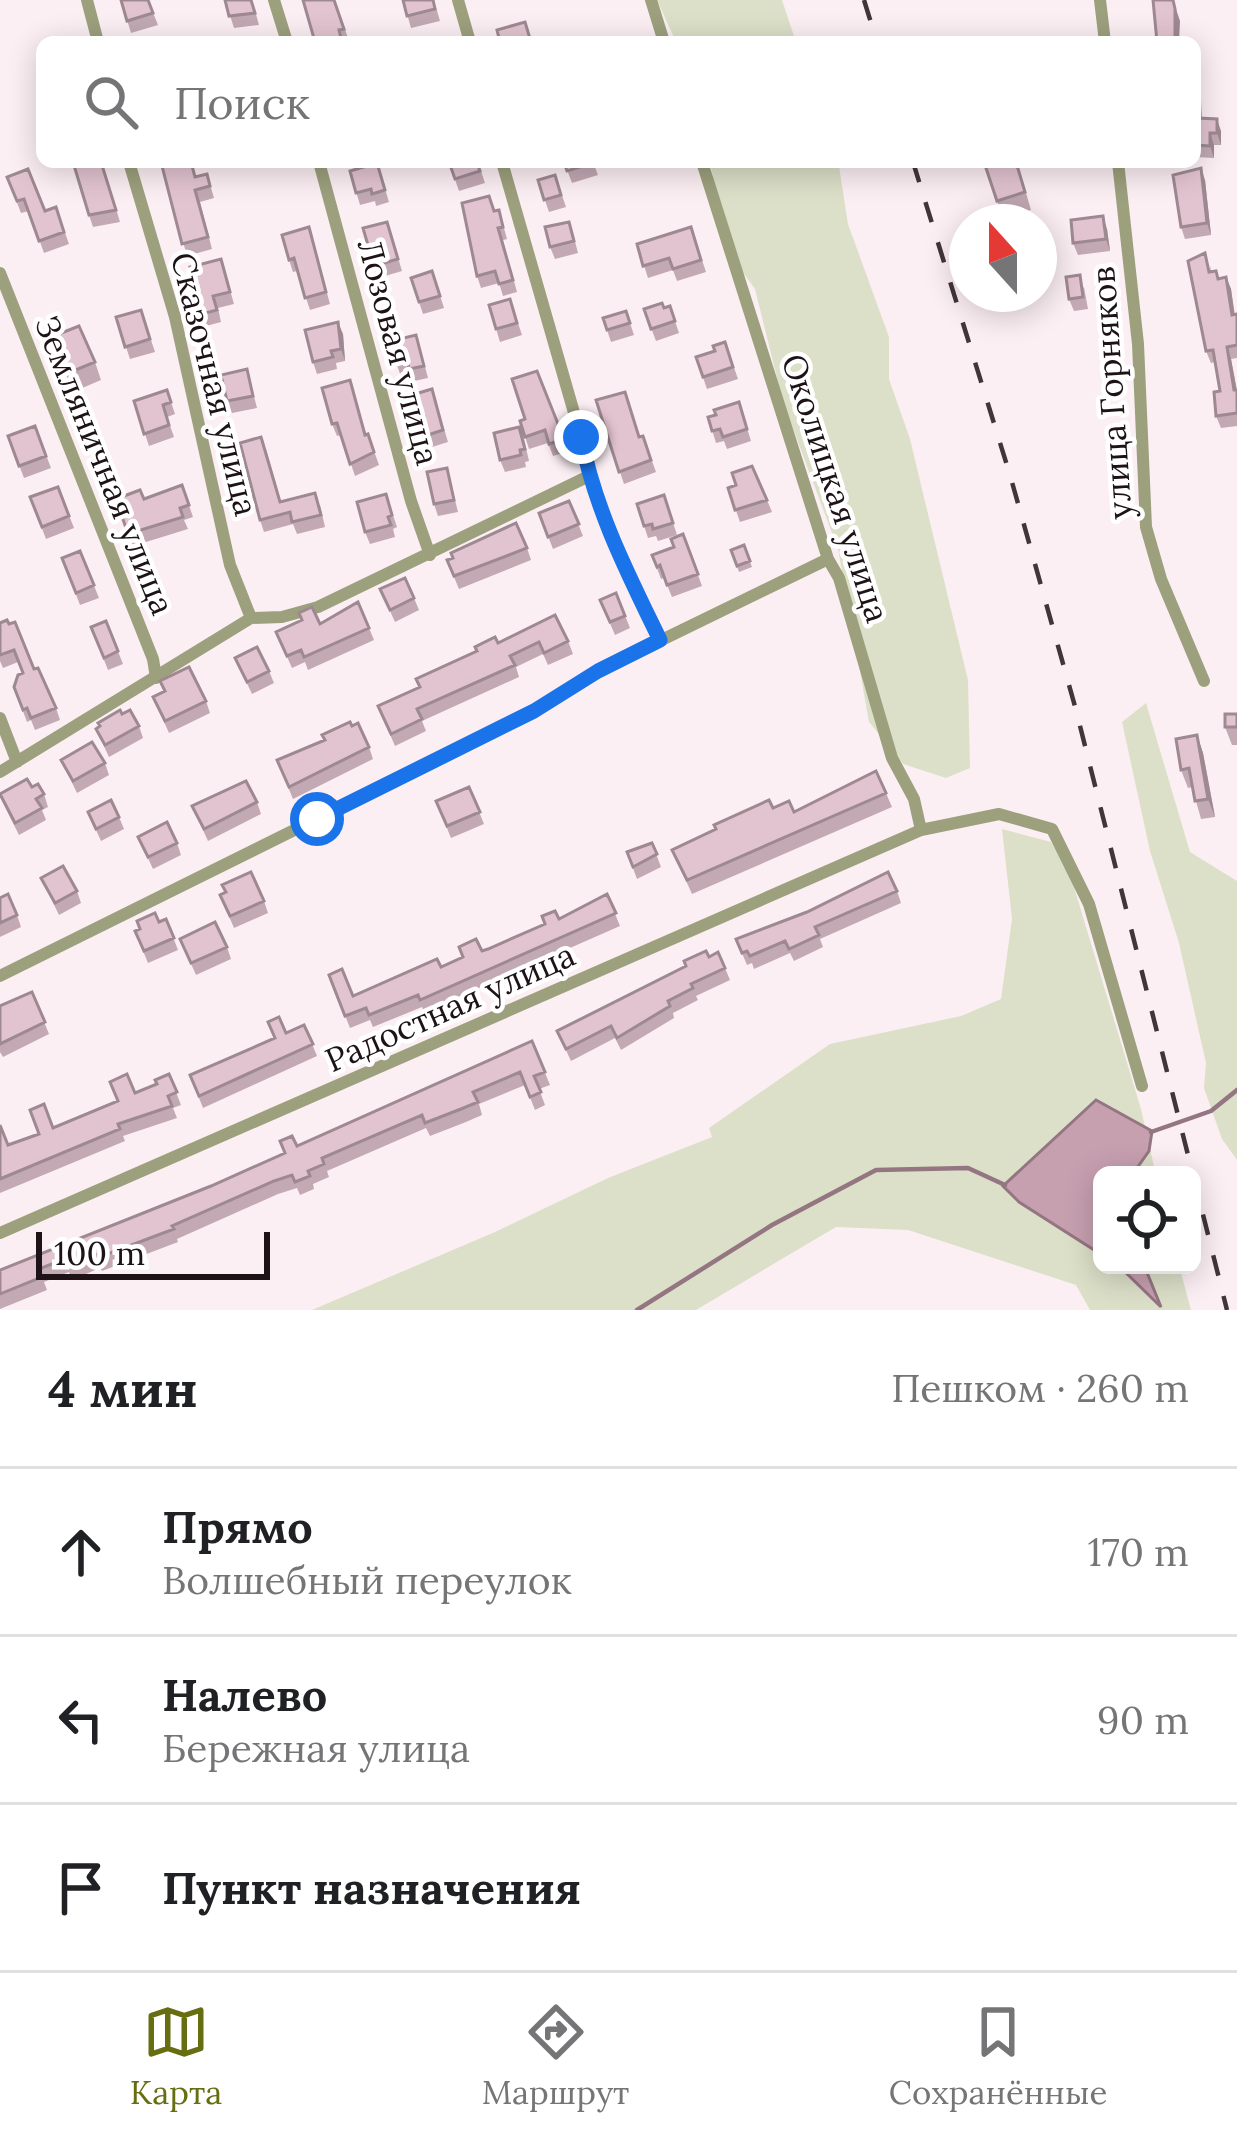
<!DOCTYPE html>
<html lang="ru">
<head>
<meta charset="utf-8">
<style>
	body { margin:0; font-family:Lora,serif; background:#f6f6f6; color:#202124 }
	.controls { position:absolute; right:36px; bottom:36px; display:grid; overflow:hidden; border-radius:18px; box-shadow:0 6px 30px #0003 }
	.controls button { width:108px; height:108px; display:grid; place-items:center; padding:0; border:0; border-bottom:3px solid #e0e0e0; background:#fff; color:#202124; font:60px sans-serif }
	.compass { position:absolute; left:949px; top:204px; width:108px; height:108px; border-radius:50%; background:#fff; box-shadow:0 6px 30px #0003; rotate:339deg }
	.scale { position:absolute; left:36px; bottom:30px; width:234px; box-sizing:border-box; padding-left:12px; border:6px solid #1d1317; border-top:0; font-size:33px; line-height:42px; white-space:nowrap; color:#1d1317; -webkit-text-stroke:9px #fff; paint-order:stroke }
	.stop { position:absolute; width:36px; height:36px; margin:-27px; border:9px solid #1a73e8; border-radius:50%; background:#fff }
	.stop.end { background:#1a73e8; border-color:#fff; box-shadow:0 3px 12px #0008 }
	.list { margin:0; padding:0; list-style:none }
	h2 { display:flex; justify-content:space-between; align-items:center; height:156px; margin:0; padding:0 48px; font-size:51px }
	h2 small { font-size:39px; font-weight:400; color:#757577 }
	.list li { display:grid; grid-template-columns:78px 1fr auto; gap:36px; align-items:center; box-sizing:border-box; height:168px; padding:0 48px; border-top:3px solid #e0e0e0 }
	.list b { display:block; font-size:45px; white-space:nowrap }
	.list p { margin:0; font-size:39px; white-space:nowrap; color:#757577 }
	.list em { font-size:39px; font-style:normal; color:#757577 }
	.icon { flex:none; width:66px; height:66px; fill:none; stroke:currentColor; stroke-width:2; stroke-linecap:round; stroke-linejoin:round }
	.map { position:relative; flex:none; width:1237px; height:1310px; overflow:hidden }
	.search { position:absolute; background:#fff; box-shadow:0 6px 30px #0003; left:36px; right:36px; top:36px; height:132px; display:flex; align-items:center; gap:30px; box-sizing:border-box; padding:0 42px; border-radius:18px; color:#757577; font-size:45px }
	.sheet { height:660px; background:#fff }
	nav { display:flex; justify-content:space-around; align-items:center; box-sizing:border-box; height:168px; border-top:3px solid #e0e0e0; background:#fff; font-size:33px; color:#757577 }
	nav a { display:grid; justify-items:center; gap:6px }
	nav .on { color:#676d11 }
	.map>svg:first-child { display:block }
</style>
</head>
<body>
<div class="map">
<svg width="1237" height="1310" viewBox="0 0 1237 1310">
	<rect width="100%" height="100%" fill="#fceff4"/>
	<path fill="#dce0c8" d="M657 0H782L796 42H676Z
		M710 162H835L839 166 848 224 889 337V379L910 439 968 680 970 768 946 778 903 764 869 722 838 549 783 402 755 289 728 252Z
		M1146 703 1190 852 1237 881V1160L1222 1139 1204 1088 1206 1063 1179 943 1150 851 1122 722Z
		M1002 829 1051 842 1070 874 1141 1109 1156 1175H1102V1265H1179L1191 1310H1090L1076 1285 908 1230 836 1227 696 1310H312L495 1232 608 1178 712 1137 709 1128 830 1044 961 1016 1001 999 1012 919Z"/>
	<path fill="#c7a0b0" stroke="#947682" stroke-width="3" d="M1096 1100 1152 1131 1149 1151 1132 1175H1102V1255L1019 1202 1003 1186Z
		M1117 1265H1144L1161 1307 1119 1266Z"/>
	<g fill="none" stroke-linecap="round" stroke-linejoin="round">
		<path stroke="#947682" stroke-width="4.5" d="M1151 1132 1211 1111 1237 1090
			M637 1310 772 1225 876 1170 968 1168 1005 1185"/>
		<path stroke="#9ca07d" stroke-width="12" d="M87 0 98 42
			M274 0 287 42
			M458 0 470 42
			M651 0 664 42
			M1100 0 1105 42
			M129 162 175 317 230 565 251 618
			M319 162 411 501 430 555
			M502 162 581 437C595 510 628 574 660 640
			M702 162 828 559 839 578 892 758 914 799 921 830
			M1118 162 1138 344 1146 527 1161 579 1204 681
			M0 273 153 659 156 678
			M0 718 17 762
			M0 772 251 618 282 617 318 607 589 476
			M0 976 534 711 598 671 828 559
			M0 1233 921 830 999 814 1052 829 1089 904 1142 1086"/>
		<path stroke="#40363a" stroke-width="4.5" stroke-dasharray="21 21" stroke-linecap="butt" d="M864 0 877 42
			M913 162 1010 475 1076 710 1227 1310"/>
	</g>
	<path fill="#c2a9b3" d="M121 0H148L158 25 131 33Z
		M225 0H252L259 25 234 28Z
		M335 0 349 41 315 42Z
		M403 0H434L440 21 411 28Z
		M1195 54 1199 66 1202 118 1221 131V145H1214V158L1195 157Z
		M102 162 120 222 93 227 89 215Z
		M161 162H192L196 177 207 174 214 198 200 202 212 249 187 256Z
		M449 162H478L485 183 459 191Z
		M564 162H593L598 175 572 183Z
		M984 162H1017L1031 210 1003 219Z
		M377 163 389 202 376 206 375 201 360 205 350 171Z
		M555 175 566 207 549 212 538 180Z
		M7 177 45 211 56 207 69 244 44 253 29 211 21 213Z
		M1205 180 1211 235 1185 239 1181 227Z
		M499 210 507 239 503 240 517 292 503 296 499 283 481 288 477 276 495 211Z
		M309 227 330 304 310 310 297 271 293 272 289 260Z
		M691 227 706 272 677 281 673 270 648 278 637 244Z
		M1107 229 1110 251 1078 255 1073 243Z
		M391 234 402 271 378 278 374 266Z
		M573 234 578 253 555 259 550 247Z
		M221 259 234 304 218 308 221 322 206 326 202 314Z
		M1210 265 1211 272 1216 271 1219 278 1226 277 1231 289 1235 315 1237 314V358L1231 359 1237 390V426L1221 428 1216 416 1220 391 1215 362 1211 363 1206 351Z
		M432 271 444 308 423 314 411 278Z
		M1084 287 1088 309 1074 311 1069 299Z
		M510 299 522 335 500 342 489 305Z
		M670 306 679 333 656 341 644 309 664 308Z
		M141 310 155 352 130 359 116 317Z
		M626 311 634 335 611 342 603 318Z
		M343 334 345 361 336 363 337 369 317 374 313 362Z
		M51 337 95 362 101 380 73 392Z
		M725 342 738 379 707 389 696 357 715 351Z
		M420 348 428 378 414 381 411 374 401 377 397 365Z
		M247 369 257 408 232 413 227 401Z
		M537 371 569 451 553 456 548 443 529 449 520 421 525 419Z
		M350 380 366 434H368L379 465 355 476 341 435 337 436 332 424Z
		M432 389 448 442 432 447 430 439 419 442 414 430Z
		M167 390 175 414 167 417 174 437 149 446 134 401Z
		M596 400 639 437 643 436 656 472 624 484Z
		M739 402 751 441 727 449 724 441 716 443 708 417Z
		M35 426 51 468 24 478 8 436Z
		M524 439 529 461 525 462 526 467 505 472 500 460Z
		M266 449 281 502 320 505 325 527 297 534 293 524 264 532 260 520Z
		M447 468 458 512 438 516 434 504Z
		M182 485 193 517 184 520 188 529 133 546 116 499H144Z
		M58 487 74 528 46 539 30 497Z
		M728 488 767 500 772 512 740 522Z
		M386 494 397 527 393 529 395 537 370 544 365 532Z
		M664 495 677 535 658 541 656 536 648 538 637 504Z
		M569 501 583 536 553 549 539 513Z
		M683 534 702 586 672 597 664 578 661 579 652 555 674 547Z
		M744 545 752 567 739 572 731 550Z
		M527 548 531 560 459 589 447 560 453 558Z
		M80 551 99 598 80 605 62 558Z
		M380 589 414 598 419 610 395 622Z
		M616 593 630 628 615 635 600 600Z
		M106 621 123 664 108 670 91 627Z
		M0 623 34 669 56 708 60 720 35 730 31 720 27 722 14 687 23 673 18 662 3 668 0 661Z
		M320 624 369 628 374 640 308 670 305 662 292 668 276 632Z
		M568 641 573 654 548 665 543 654 516 667 519 677 422 721 426 731 395 746 378 706 419 687 498 643Z
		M235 658 269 671 274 683 252 694Z
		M160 681 206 701 210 713 169 733 153 697 164 691Z
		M122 714 139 726 143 738 109 757 96 729Z
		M1237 714V745H1232L1225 727Z
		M1197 735 1203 753 1215 817 1201 819 1192 787 1188 788 1181 770Z
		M369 747 373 759 293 799 277 760Z
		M61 760 105 763 109 775 77 793Z
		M32 787 44 794 48 807 42 810 46 820 19 835 0 797Z
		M469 787 484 824 451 838 436 801Z
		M886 793 892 807 692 894 672 850 773 808 794 812Z
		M257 802 261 814 208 841 192 806Z
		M88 812 119 817 124 829 101 841Z
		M138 837 177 843 181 855 153 869Z
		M652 843 661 867 637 879 627 852Z
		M41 878 77 891 81 903 59 915Z
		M897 891 901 903 820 939 823 947 794 961 790 953 754 969 752 963 747 965 736 939Z
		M226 892 264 901 268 913 234 928 220 895Z
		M607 894 620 926 424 1012 422 1007 373 1027 370 1020 350 1028 329 975 353 996 441 967 482 951 559 919Z
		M0 898 17 915 21 927 0 937Z
		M166 919 178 950 148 963 135 931Z
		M180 939 227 947 231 959 196 975Z
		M709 957 725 968 730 980 696 996 698 1000 673 1013 674 1018 621 1050 615 1038 571 1061 557 1031Z
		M32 992 49 1034 3 1057 0 1052V1006Z
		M304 1025 317 1056 203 1108 190 1075Z
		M532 1041 550 1085 539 1089 545 1105 535 1110 525 1085 479 1104 482 1115 466 1122 430 1136 426 1128 327 1171 329 1177 313 1184 314 1189 300 1195 297 1188 278 1194 177 1239 178 1242 102 1271 100 1268 72 1280 69 1272 44 1282 47 1290 0 1309V1270L211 1186Z
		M169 1074 181 1105 173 1108 177 1118 123 1136 125 1141 0 1193V1125L8 1145 157 1084Z"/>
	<path fill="#9e8992" d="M1173 0 1180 21 1179 42H1175Z
		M1195 54 1199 66 1202 130 1198 118Z
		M1217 119 1221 131V145L1217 133Z
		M1210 133 1214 145V158L1210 146Z
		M1201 168 1205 180 1211 235 1207 223Z
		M1103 216 1107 229 1110 251 1106 239Z
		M1226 277 1231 289 1236 327 1232 315Z
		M338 322 343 334 345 361 341 349Z
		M1227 347 1231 359 1237 392 1234 390Z
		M1197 735 1203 753 1215 817 1208 799Z"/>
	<path fill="#e2c4d0" stroke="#9e8992" stroke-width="3" d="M121 0H148L153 13 127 21Z
		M225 0H251L255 13 229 16Z
		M303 0H334L344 29 339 30 342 42H315Z
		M403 0H433L435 9 407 16Z
		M1153 0H1173L1175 9V42H1157Z
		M525 22 531 42H500L497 30Z
		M1195 55 1198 118 1217 119V133H1210V146L1195 145Z
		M73 162H101L116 210 89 215Z
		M161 162H191L195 177 207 174 210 186 195 190 208 237 182 244Z
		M449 162H477L480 171 455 179Z
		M564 162H593V163L567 171Z
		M984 162H1016L1025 192 997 201Z
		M377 163 385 190 372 194 371 189 356 193 350 171Z
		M1201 168 1207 223 1181 227 1173 175Z
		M28 169 45 211 56 207 64 232 39 241 24 199 17 201 7 177Z
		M555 175 561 195 544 200 538 180Z
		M489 196 494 211 499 210 503 227 498 228 513 280 499 284 495 271 477 276 462 203Z
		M1103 216 1106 239 1073 243 1071 220Z
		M387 222 398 259 374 266 363 228Z
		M569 222 574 241 550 247 545 227Z
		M309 227 326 292 305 298 294 258 289 260 282 235Z
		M691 227 701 260 673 269 669 258 643 266 637 244Z
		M1205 253 1209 272 1216 271 1218 279 1226 277 1232 315 1237 314V345L1227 347 1234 390H1237V413L1216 416 1214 392 1220 391 1213 350 1206 351 1188 261Z
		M221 259 230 292 213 296 217 310 202 314 190 267Z
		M432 271 440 296 419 302 411 278Z
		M1080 275 1083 297 1069 299 1066 277Z
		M510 299 517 323 496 329 489 305Z
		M662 303 664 308 670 306 675 321 651 329 644 309Z
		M141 310 150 339 125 347 116 317Z
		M626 311 630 323 607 330 603 318Z
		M338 322 341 349 331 351 333 357 313 362 305 330Z
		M79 326 95 362 66 374 51 337Z
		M416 335 424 366 409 369 408 362 397 365 391 341Z
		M725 342 733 367 703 377 696 357 715 351 713 346Z
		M247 369 253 396 227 401 221 375Z
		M537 371 564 439 549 444 545 430 525 437 520 421 525 419 512 379Z
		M350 380 365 435 368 434 374 452 350 464 337 423 332 424 322 388Z
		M432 389 443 430 428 435 426 427 414 430 405 397Z
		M167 390 171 402 163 405 169 425 144 434 134 401Z
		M625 392 639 437 643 436 651 460 619 472 596 400Z
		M739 402 747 429 723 437 720 429 712 431 708 417 716 415 714 410Z
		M35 426 46 456 19 466 8 436Z
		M519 427 525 449 520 450 521 455 500 460 494 433Z
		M261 437 280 502 315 493 321 515 292 522 290 512 260 520 240 443Z
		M752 466 767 500 735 510 728 488 736 485 732 473Z
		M447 468 454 500 434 504 427 472Z
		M182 485 189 505 180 508 183 517 128 534 116 499 140 490 144 499Z
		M58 487 69 516 42 527 30 497Z
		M386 494 392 515 388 517 391 525 365 532 357 502Z
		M664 495 673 523 653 529 652 524 644 526 637 504Z
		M569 501 579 524 548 537 539 513Z
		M516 523 527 548 454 576 447 560 453 558 451 553Z
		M683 534 698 574 667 585 660 565 657 567 652 555 674 547 671 539Z
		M744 545 750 561 737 566 731 550Z
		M80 551 94 585 76 593 62 558Z
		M405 578 414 598 390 610 380 589Z
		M616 593 625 616 610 622 600 600Z
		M358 602 369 628 304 657 301 650 287 656 276 632 302 620 299 613 312 607 320 624Z
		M555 615 568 641 544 653 539 642 510 656 515 665 417 709 422 719 391 734 378 706 420 687 416 679 477 651 475 647 495 637 498 643Z
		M7 620 9 624 15 622 34 669 38 668 56 708 31 718 27 708 23 710 14 687 18 675 23 673 14 650 0 655V623Z
		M106 621 118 651 104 658 91 627Z
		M257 647 269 671 247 682 235 658Z
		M189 667 206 701 165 721 153 697 165 691 160 681Z
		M120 710 122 714 130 710 139 726 105 745 96 729 100 726 98 723Z
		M1225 714H1237V727H1225Z
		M350 722 352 726 358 723 369 747 289 787 277 760 325 740 322 735Z
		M1197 735 1208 799 1195 801 1189 768 1181 770 1176 739Z
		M92 742 105 763 73 781 61 760Z
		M876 771 886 793 687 880 672 850 716 829 714 825 769 800 773 808 789 801 794 812Z
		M27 779 32 787 38 784 44 794 36 799 42 808 15 823 0 794Z
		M246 781 257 802 204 829 192 806Z
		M469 787 480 812 447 826 436 801Z
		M111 800 119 817 96 829 88 812Z
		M167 822 177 843 148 857 138 837Z
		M652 843 657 854 633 867 627 852Z
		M63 866 77 891 55 903 41 878Z
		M251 872 264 901 230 916 220 895 226 892 222 885Z
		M888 872 897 891 815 927 819 935 789 949 785 941 750 956 747 951 742 953 736 939 807 912Z
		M8 894 17 915 0 923V898Z
		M607 894 616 913 420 1000 418 995 369 1015 366 1008 345 1016 329 975 342 969 353 996 437 959 441 967 463 957 459 947 476 939 482 951 488 949 545 924 542 916 555 911 559 919Z
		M155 913 159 922 166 919 174 938 144 951 135 931 140 929 137 921Z
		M215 922 227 947 191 963 180 939Z
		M706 951 709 957 718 952 725 968 691 984 693 988 668 1001 670 1006 617 1038 611 1026 566 1049 557 1031 686 966 684 961Z
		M32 992 45 1022 0 1044V1006Z
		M279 1017 286 1033 304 1025 313 1044 199 1096 190 1075 275 1038 268 1022Z
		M532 1041 545 1072 534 1076 541 1092 530 1097 520 1072 473 1092 478 1102 461 1109 425 1123 422 1115 322 1158 324 1164 308 1171 310 1176 295 1182 292 1175 274 1181 172 1226 174 1229 97 1258 96 1255 67 1267 64 1259 39 1269 42 1277 0 1294V1270L211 1186 285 1153 280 1141 292 1136 297 1146Z
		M127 1074 135 1093 157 1084 155 1080 169 1074 177 1092 168 1096 172 1106 118 1124 120 1129 0 1179V1125L8 1145 39 1134 30 1110 44 1104 53 1128 118 1101 110 1082Z"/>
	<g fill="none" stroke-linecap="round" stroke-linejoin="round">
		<path stroke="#1a73e8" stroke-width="15" d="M317 819 534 711 598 671 660 640C628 574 595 510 581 437"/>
	</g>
	<g text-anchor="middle" stroke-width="9" stroke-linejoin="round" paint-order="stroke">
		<g font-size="33" fill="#1d1317" stroke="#fff">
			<text transform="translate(399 352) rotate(75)" y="12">Лозовая улица</text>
			<text transform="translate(215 384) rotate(76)" y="12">Сказочная улица</text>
			<text transform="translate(1111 393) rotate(-94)" y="12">улица Горняков</text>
			<text transform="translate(105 465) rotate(68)" y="12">Земляничная улица</text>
			<text transform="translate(836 488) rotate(72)" y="12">Околицкая улица</text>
			<text transform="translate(450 1007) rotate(-24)" y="12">Радостная улица</text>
		</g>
	</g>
</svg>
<div class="controls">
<button><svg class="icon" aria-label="locate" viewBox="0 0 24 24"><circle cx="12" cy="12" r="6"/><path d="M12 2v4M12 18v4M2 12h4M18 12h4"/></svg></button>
</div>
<svg class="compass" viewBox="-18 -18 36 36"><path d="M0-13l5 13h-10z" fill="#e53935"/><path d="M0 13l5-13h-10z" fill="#757577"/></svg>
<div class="scale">100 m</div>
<div class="stop" style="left:317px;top:819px"></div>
<div class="stop end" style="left:581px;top:437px"></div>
<div class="search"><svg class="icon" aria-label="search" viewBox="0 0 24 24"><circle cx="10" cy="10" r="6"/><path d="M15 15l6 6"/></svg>Поиск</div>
</div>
<section class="sheet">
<h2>4 мин<small>Пешком · 260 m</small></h2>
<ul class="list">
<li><svg class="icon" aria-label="ahead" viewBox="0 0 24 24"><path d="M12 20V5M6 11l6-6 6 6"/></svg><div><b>Прямо</b><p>Волшебный переулок</p></div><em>170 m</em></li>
<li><svg class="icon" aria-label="left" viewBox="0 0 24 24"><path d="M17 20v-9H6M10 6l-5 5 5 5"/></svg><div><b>Налево</b><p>Бережная улица</p></div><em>90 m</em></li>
<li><svg class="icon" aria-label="arrive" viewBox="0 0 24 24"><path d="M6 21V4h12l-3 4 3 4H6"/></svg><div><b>Пункт назначения</b></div></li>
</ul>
</section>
<nav>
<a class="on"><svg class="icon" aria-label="map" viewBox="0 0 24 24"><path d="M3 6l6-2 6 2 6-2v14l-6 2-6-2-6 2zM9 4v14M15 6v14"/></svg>Карта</a>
<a><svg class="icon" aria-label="directions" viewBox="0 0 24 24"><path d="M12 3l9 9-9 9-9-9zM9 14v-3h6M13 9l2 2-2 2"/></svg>Маршрут</a>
<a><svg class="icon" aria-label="saved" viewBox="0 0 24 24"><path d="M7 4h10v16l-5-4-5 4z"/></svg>Сохранённые</a>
</nav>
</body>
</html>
